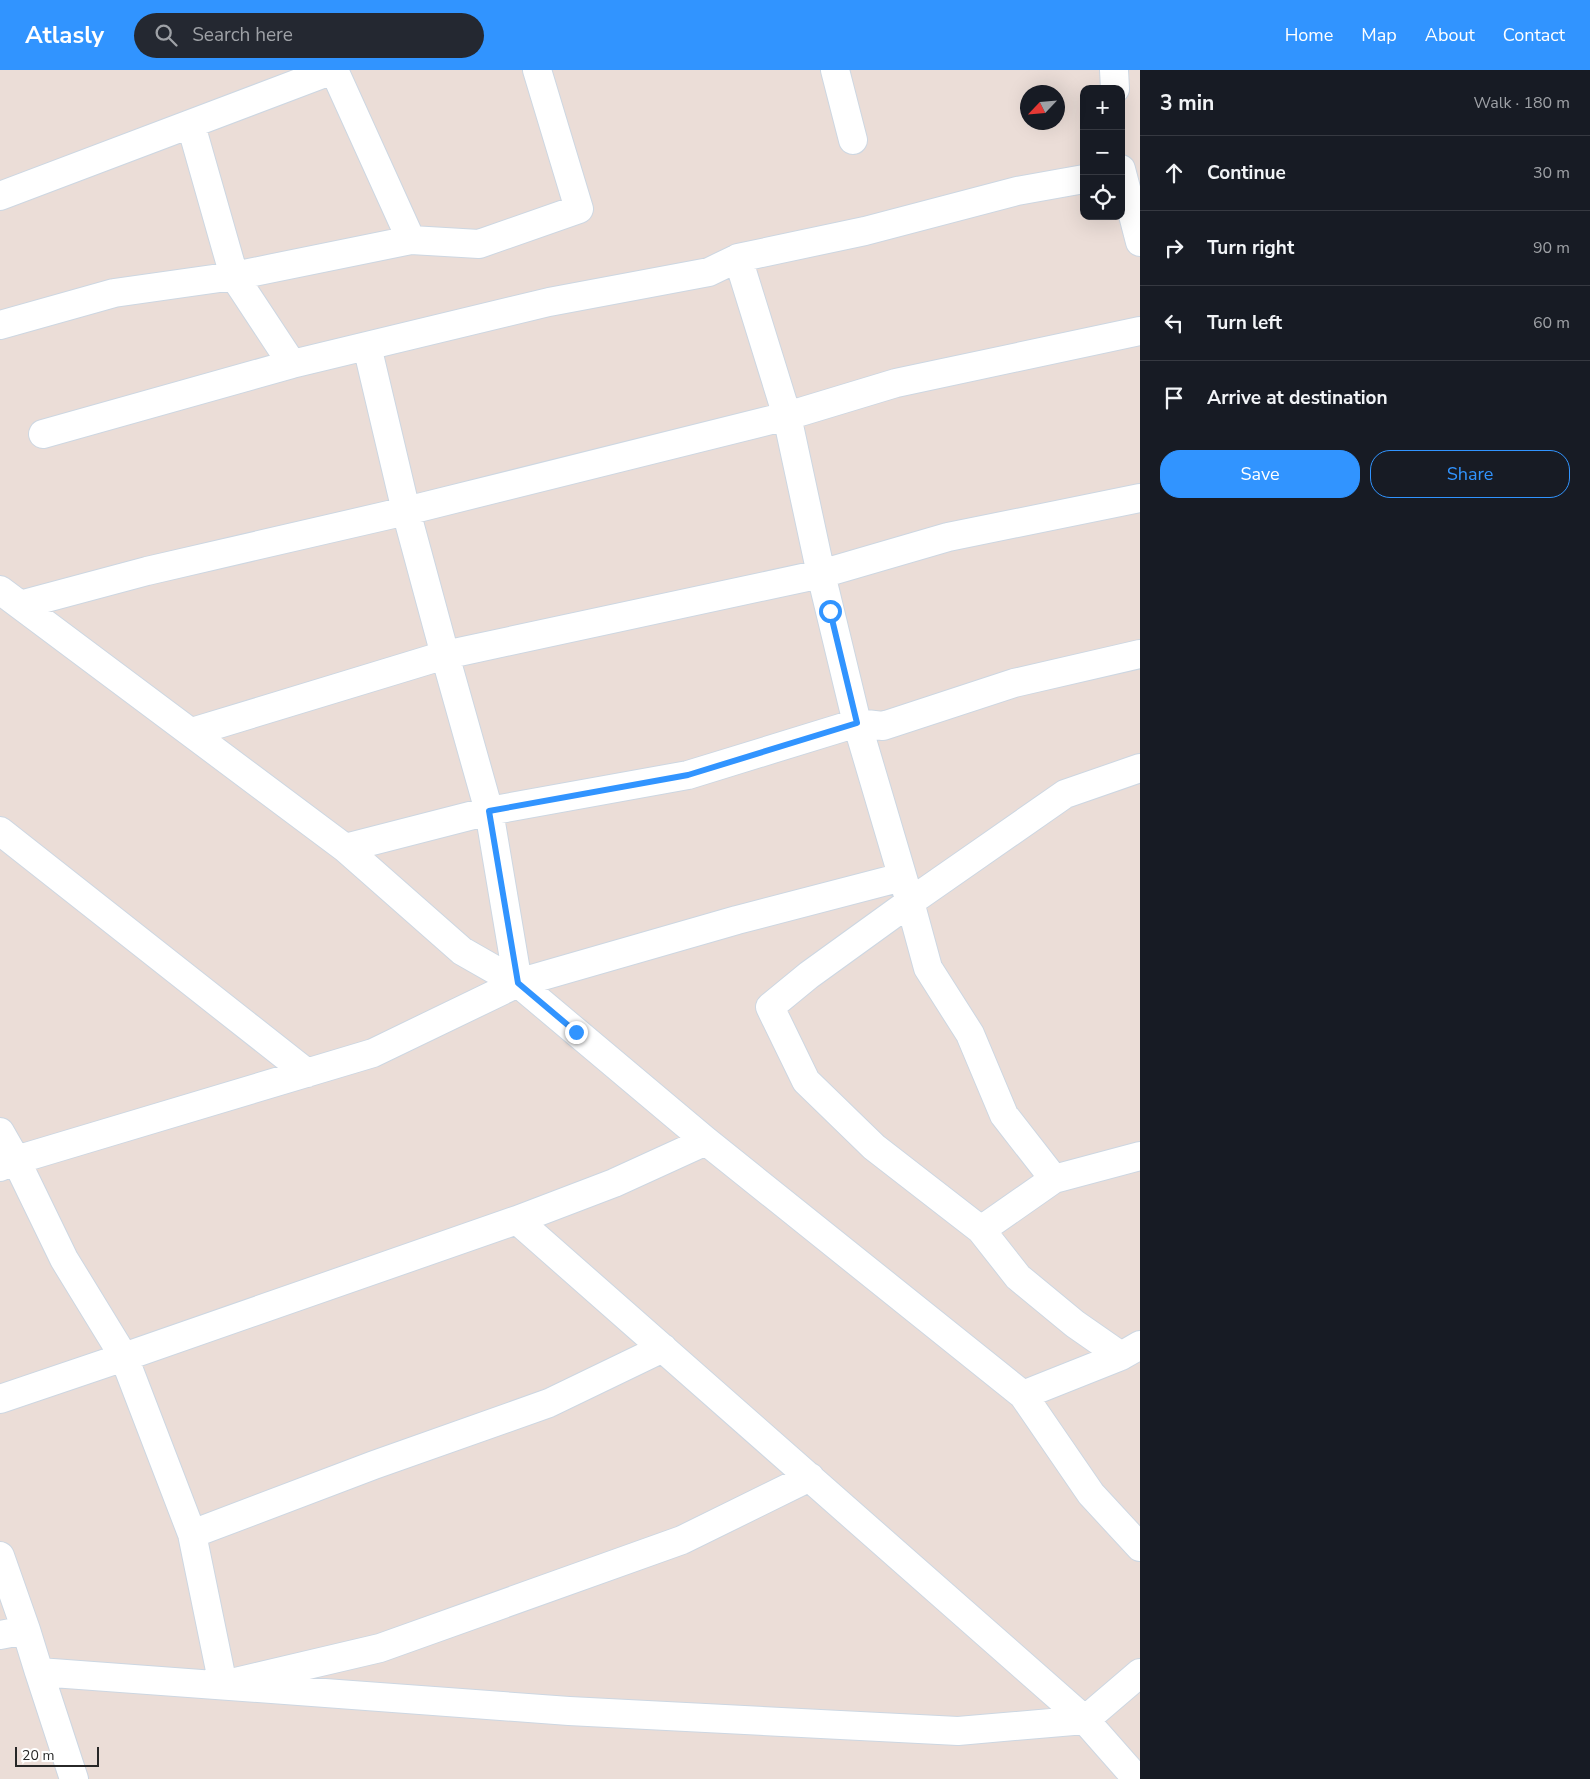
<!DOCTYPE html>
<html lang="en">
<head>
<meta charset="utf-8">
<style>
	body { margin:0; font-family:"Nunito Sans",sans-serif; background:#242831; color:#f1f3f6 }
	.controls { position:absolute; right:15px; top:15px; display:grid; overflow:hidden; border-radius:10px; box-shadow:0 5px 20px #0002 }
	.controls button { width:45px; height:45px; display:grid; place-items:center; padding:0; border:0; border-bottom:1px solid #363941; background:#171b24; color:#f1f3f6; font:25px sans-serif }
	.compass { position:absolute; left:1020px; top:15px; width:45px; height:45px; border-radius:50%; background:#171b24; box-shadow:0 5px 20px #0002; rotate:244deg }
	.scale { position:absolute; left:15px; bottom:12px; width:84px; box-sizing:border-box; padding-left:5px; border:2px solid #272727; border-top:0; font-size:14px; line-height:18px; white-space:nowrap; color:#272727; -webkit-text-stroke:4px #fff; paint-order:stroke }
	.stop { position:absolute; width:15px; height:15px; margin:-11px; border:4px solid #3194ff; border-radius:50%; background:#fff }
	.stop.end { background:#3194ff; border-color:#fff; box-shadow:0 1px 5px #0008 }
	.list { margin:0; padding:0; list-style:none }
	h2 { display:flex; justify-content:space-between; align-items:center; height:65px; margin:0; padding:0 20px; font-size:21px }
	h2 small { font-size:16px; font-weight:400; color:#9ea1a6 }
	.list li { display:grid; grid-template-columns:32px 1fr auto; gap:15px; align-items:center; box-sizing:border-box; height:75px; padding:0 20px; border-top:1px solid #363941 }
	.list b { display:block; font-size:19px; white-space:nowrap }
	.list em { font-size:16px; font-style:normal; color:#9ea1a6 }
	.actions { display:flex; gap:10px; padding:15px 20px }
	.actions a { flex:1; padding:11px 0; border:1px solid #3194ff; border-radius:20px; text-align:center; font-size:18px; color:#3194ff }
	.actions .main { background:#3194ff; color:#fff }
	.icon { flex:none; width:28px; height:28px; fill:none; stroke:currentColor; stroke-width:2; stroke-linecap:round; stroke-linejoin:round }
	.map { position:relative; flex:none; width:1140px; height:1709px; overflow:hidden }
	header { display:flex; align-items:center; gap:30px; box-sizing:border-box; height:70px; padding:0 25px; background:#3194ff; color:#fff }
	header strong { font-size:24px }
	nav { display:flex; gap:28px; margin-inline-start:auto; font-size:18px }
	.search { width:350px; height:45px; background:#242831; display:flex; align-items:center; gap:12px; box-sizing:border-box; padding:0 18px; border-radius:28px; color:#9ea1a6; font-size:19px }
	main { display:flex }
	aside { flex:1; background:#171b24 }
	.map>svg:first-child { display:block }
</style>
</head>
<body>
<header>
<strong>Atlasly</strong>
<div class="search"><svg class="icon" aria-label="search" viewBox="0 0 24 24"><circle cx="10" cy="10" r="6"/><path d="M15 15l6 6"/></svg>Search here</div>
<nav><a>Home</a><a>Map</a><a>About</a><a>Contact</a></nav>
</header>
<main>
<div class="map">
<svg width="1140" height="1709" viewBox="0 0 1140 1709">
	<rect width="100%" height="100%" fill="#ebddd7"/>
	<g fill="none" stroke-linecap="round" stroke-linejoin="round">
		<defs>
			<path id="minor" d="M334 0 411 170 479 174 579 139 537 0
				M835 0 853 70
				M1114 0 1115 19
				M191 55 234 206 411 170
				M1121 99 1140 172
				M0 126 333 0
				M738 188 865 161 1017 121 1084 109
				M0 255 114 223 234 206 292 294 549 232 709 202 738 188 787 346 821 504 948 467 1140 428
				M43 364 292 294
				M0 520 345 778
				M20 535 147 501 406 441 787 346 896 313 1140 261
				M192 662 445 585 406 441 367 276
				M1140 698 1065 724 910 832 928 898 970 964 1004 1045 1054 1109 1140 1086
				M0 761 307 1003
				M0 1062 16 1090 0 1097
				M706 1071 518 913 462 881 345 778 489 741 688 705 857 653 821 504 445 585 489 741 518 913 737 850 902 807
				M1054 1109 981 1160 874 1077 806 1011 770 937 809 905 910 832 857 653 883 656 1014 613 1140 584
				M517 1150 614 1113 706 1071 1023 1325 1091 1424 1140 1477
				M981 1160 1018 1207 1075 1254 1121 1286 1140 1275
				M1023 1325 1121 1286
				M0 1329 124 1287 64 1189 16 1090 373 983 518 913
				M810 1407 682 1470 380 1578 223 1615 192 1464 124 1287 517 1150 1085 1650 1137 1709
				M192 1464 374 1395 549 1333 663 1278
				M0 1486 26 1560
				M0 1565 26 1560 39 1602 569 1641 958 1661 1085 1650 1140 1603
				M39 1602 74 1709"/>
		</defs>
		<use href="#minor" stroke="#cdd7e2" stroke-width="30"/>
		<use href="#minor" stroke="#fff" stroke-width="28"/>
	</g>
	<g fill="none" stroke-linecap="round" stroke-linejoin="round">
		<path stroke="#3194ff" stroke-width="6" d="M576 962 518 913 489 741 688 705 857 653 830 541"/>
	</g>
</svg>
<div class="controls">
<button>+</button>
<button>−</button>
<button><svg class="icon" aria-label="locate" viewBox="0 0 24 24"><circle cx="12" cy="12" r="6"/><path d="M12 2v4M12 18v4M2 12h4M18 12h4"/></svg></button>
</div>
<svg class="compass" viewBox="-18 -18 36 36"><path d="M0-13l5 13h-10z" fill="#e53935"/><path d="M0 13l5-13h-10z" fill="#9ea1a6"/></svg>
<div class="scale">20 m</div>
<div class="stop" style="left:830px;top:541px"></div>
<div class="stop end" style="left:576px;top:962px"></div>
</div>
<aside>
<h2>3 min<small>Walk · 180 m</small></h2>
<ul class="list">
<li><svg class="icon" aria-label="ahead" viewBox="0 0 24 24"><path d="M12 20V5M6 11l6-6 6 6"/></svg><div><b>Continue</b></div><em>30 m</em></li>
<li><svg class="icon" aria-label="right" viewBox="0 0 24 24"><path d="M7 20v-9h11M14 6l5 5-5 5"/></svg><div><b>Turn right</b></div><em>90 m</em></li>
<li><svg class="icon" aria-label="left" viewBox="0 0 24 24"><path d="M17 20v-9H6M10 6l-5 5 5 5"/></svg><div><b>Turn left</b></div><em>60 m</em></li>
<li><svg class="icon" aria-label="arrive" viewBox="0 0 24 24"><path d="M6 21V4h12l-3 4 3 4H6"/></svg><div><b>Arrive at destination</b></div></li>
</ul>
<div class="actions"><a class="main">Save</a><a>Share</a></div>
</aside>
</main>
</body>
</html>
